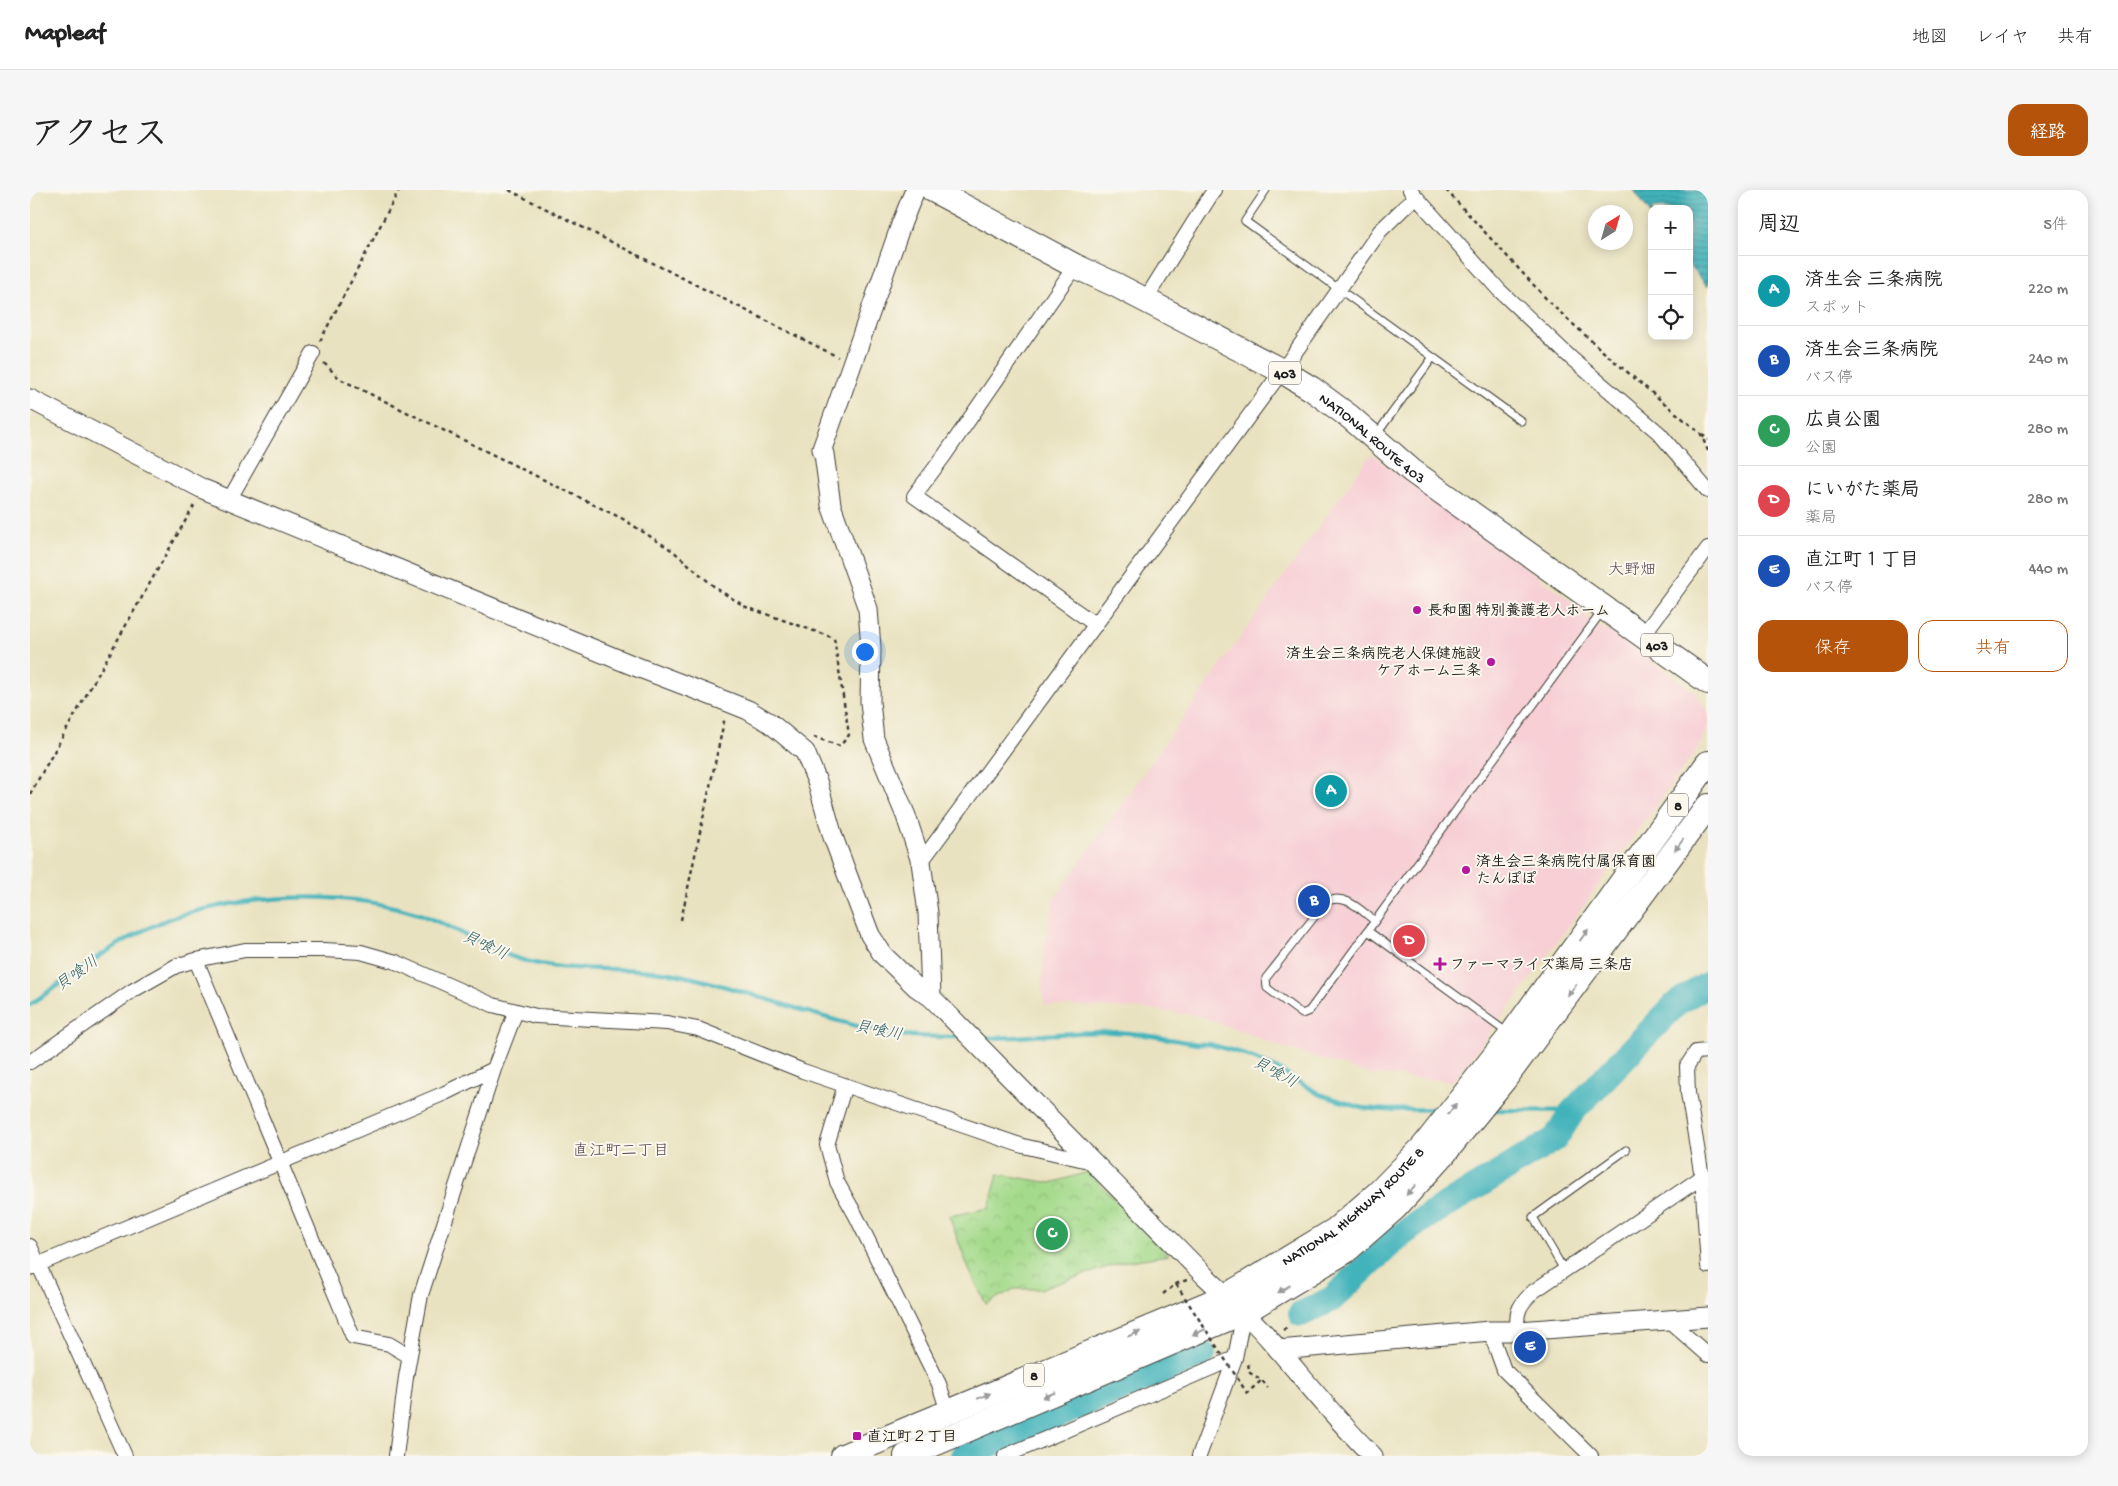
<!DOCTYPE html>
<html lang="ja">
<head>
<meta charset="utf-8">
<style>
	body { margin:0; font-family:"Gochi Hand","Klee One",sans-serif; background:#f6f6f6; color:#222 }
	.controls { position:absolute; right:15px; top:15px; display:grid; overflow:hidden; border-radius:10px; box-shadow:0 2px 12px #0003 }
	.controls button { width:45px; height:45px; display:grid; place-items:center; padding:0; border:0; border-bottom:1px solid #e0e0e0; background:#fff; color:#222; font:25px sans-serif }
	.compass { position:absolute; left:1558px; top:15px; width:45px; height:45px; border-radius:50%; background:#fff; box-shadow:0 2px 12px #0003; rotate:37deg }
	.you { position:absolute; left:834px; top:461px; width:18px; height:18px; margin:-12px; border:4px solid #fff; border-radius:50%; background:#1a73e8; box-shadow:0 0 0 8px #1a73e833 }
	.badge { display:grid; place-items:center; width:32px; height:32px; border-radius:50%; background:#b45309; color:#fff; font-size:16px; font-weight:700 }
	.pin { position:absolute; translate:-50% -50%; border:2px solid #fff; box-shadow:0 1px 5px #0006 }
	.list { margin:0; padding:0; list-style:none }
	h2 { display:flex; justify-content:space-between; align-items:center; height:65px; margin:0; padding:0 20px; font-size:21px }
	h2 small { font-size:16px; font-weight:400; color:#767676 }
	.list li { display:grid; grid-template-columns:32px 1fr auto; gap:15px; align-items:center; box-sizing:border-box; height:70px; padding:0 20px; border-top:1px solid #e0e0e0 }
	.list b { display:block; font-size:19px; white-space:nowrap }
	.list p { margin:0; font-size:16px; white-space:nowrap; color:#767676 }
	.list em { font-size:16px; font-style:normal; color:#767676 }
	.actions { display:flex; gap:10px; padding:15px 20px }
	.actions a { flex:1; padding:11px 0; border:1px solid #b45309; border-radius:15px; text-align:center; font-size:18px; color:#b45309 }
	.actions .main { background:#b45309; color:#fff }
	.icon { flex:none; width:28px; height:28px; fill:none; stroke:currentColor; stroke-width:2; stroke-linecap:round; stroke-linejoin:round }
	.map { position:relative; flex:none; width:1678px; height:1266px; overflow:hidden; border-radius:15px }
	header { display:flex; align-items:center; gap:30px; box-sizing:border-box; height:70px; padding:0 25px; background:#fff; border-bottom:1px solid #e0e0e0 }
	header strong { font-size:24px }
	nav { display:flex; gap:28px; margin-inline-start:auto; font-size:18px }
	.intro { display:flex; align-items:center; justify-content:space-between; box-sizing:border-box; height:120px; padding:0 30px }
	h1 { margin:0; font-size:35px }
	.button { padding:12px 22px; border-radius:15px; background:#b45309; color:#fff; font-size:18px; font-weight:700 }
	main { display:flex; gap:30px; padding:0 30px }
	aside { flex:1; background:#fff; border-radius:15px; box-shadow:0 2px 12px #0003 }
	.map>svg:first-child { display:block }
</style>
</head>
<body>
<header>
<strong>Mapleaf</strong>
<nav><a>地図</a><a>レイヤ</a><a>共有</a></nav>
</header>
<div class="intro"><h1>アクセス</h1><a class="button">経路</a></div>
<main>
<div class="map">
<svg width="1678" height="1266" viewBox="0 0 1678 1266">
	<defs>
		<pattern id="park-crowns" width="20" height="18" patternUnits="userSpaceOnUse" patternTransform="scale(1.25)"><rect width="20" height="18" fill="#a4da8b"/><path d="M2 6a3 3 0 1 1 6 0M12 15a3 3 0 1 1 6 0" fill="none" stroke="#8dba77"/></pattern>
		<pattern id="water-rules" width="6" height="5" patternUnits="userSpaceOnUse" patternTransform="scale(1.25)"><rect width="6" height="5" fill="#43b3bb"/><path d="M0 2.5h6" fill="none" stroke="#379197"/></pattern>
	</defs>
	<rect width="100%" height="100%" fill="#fbf7ec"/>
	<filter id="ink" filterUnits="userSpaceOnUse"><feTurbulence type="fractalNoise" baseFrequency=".02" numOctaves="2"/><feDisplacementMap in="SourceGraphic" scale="10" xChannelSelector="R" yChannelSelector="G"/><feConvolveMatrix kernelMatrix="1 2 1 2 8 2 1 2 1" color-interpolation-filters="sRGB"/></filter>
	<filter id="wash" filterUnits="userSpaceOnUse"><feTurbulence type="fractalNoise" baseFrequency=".0096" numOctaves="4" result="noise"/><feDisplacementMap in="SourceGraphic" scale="20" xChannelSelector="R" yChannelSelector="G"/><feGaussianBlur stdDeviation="1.12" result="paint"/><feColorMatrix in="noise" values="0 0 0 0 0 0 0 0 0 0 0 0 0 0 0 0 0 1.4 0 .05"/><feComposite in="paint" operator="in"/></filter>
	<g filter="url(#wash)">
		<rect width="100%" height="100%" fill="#e9e2c0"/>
		<path fill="#f7cfd5" d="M1341 264 1551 418 1553 424 1576 441H1580L1666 503 1678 523V534L1670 555 1490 803 1423 891 1341 885 1250 856 1170 826 1119 819 1014 815 1012 795 1014 758 1024 709Z"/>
		<path fill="url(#park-crowns)" stroke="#607b54" d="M1058 982 1139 1065 1093 1072 1011 1099H984L956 1114 940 1082 919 1026 959 1018 968 984 1021 993Z"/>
		<path fill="url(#water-rules)" stroke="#30686c" d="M1604 0H1678V97L1659 75V19H1622V26Z"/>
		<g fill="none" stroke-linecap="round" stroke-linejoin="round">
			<path stroke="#43b3bb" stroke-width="4.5" d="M0 815C42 785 82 754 129 733 152 723 176 719 200 714 262 704 325 704 386 723 421 734 453 758 489 769 539 785 594 774 645 784 710 797 771 823 835 838 846 840 858 844 869 845 890 847 912 847 933 847
				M948 848C993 849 1037 841 1081 842 1110 842 1140 850 1168 854H1179L1211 863 1244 877 1289 904 1332 918 1356 920 1413 919
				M1460 920 1543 921"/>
			<path stroke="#43b3bb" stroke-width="26" d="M1271 1124 1302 1109 1367 1048 1395 1028 1525 949 1543 921 1647 813 1678 794
				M933 1266 1173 1164"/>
		</g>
	</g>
	<g filter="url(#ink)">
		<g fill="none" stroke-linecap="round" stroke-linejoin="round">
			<defs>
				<path id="lane" d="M1236 0 1215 31 1491 231
					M1346 245 1403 167
					M1345 731C1330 720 1315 702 1296 712L1236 788 1237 798 1272 824 1279 821 1573 420
					M1338 741 1479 844
					M1534 1080 1503 1027 1596 960"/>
				<path id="street" d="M1380 0 1469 100 1541 168 1629 243 1678 301
					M1045 76 914 266 884 306 1066 435
					M1115 110 1184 0
					M199 310 283 163
					M1613 445 1678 358
					M891 672 1252 181 1350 41 1385 7
					M166 770 323 1147 359 1154 379 1166
					M1678 861 1666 862 1657 876 1658 903 1672 987 1678 1076
					M0 872 102 801 146 776 166 770 215 760H294L331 762 366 772 463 815 506 826 637 833 668 839 773 881 993 956 1063 972
					M815 895 797 955 807 992 825 1024 909 1194 918 1222
					M0 1056 95 1266
					M0 1078 415 903 464 879
					M1638 1130 1678 1165
					M1460 1141 1474 1180 1561 1266
					M1488 1141C1485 1121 1490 1114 1504 1101L1672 987H1678
					M366 1266 376 1187 391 1105 464 879 486 821
					M975 1266 1205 1168
					M1169 1266 1205 1168 1214 1122"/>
				<path id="secondary" d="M885 0 872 32 792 259 794 264 801 315 838 419 841 458 840 512 844 549 876 626 891 672 898 723 901 807
					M0 209 173 299 602 475 698 512 718 520 740 533 775 562 788 594 803 647 840 745 853 765 886 797 901 807 1175 1086C1197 1107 1221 1127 1241 1151 1275 1190 1306 1230 1343 1266
					M1249 1160 1460 1141H1488L1678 1127"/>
				<g id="highway">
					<path id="s1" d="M903 0 1045 76 1086 95 1252 181 1282 199 1320 227 1382 281 1678 492"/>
					<path id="s2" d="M813 1266 1196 1106 1305 1040 1349 1002 1393 957 1481 845 1678 573"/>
					<path d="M876 1266 1214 1122 1316 1061 1365 1018 1414 964 1474 890 1678 616"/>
				</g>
			</defs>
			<use href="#lane" stroke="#3b3a35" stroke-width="9"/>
			<use href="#street" stroke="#3b3a35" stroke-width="16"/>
			<use href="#secondary" stroke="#3b3a35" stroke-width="21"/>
			<use href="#highway" stroke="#3b3a35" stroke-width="26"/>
			<path stroke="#3b3a35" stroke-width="2.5" stroke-dasharray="4 4" stroke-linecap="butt" d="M479 0 808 167
				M1416 0 1523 116 1577 165 1671 244 1678 261
				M290 151 369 0
				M294 173 310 189 593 329 643 361 687 399 716 417 804 448 819 545 810 556 784 547
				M1672 244 1678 250
				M0 604 166 312
				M651 730 695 527
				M1133 1104 1146 1094 1157 1090
				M1253 1140 1258 1137
				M1218 1174 1220 1183 1232 1190 1238 1198"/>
			<use href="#lane" stroke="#fff" stroke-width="7"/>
			<use href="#street" stroke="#fff" stroke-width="14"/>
			<use href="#secondary" stroke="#fff" stroke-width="19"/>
			<use href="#highway" stroke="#fff" stroke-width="24"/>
			<path stroke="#3b3a35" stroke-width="2.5" stroke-dasharray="4 4" stroke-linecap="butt" d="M1146 1094 1217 1203 1232 1190"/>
		</g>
		<defs><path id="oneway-solid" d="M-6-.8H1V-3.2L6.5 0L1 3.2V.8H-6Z" transform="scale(1.25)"/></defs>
		<g fill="#999">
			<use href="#oneway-solid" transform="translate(1649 655) rotate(127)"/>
			<use href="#oneway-solid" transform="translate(1554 745) rotate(-54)"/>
			<use href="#oneway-solid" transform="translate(1542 800) rotate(127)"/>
			<use href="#oneway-solid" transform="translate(1422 919) rotate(-53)"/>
			<use href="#oneway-solid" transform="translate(1381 1000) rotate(132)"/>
			<use href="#oneway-solid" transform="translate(1254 1099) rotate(149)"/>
			<use href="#oneway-solid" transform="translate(1169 1142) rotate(157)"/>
			<use href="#oneway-solid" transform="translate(1104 1144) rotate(-22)"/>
			<use href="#oneway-solid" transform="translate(1019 1205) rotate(157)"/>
			<use href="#oneway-solid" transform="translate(954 1206) rotate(-23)"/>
		</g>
	</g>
	<g fill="#b5179e" stroke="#fbf7ec" stroke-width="2">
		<circle cx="1387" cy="420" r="5"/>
		<circle cx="1461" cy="472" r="5"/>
		<circle cx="1436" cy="680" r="5"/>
		<path d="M1407.5 766.5h5v5h5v5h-5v5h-5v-5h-5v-5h5z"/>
		<rect x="822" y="1241" width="10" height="10" rx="2.5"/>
	</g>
	<g text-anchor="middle" stroke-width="4" stroke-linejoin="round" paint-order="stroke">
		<g fill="#fbf7ec" stroke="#5f5e5a" stroke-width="1">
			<rect x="1239" y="171.5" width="32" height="23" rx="4"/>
			<rect x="1611" y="443.5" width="32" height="23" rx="4"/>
			<rect x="1638" y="603.5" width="20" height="23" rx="4"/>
			<rect x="994" y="1173.5" width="20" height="23" rx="4"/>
		</g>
		<g font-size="14" font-weight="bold" fill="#1c1c1c">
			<text x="1255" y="188">403</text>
			<text x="1627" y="460">403</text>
			<text x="1648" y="620">8</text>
			<text x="1004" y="1190">8</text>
		</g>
		<g font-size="15" fill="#1c1c1c" stroke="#fbf7ec">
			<text dy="5" stroke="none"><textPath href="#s1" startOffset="506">NATIONAL ROUTE 403</textPath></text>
			<text dy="5" stroke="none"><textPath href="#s2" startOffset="571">NATIONAL HIGHWAY ROUTE 8</textPath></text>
		</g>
		<g font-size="15" font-weight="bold" fill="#1c1c1c" stroke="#fbf7ec" text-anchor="start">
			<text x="1397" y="425">長和園 特別養護老人ホーム</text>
			<text x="1451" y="468" text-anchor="end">済生会三条病院老人保健施設<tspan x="1451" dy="17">ケアホーム三条</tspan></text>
			<text x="1446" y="676">済生会三条病院付属保育園<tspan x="1446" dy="17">たんぽぽ</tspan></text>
			<text x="1420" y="779">ファーマライズ薬局 三条店</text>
			<text x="837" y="1251">直江町２丁目</text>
		</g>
		<g font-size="16" fill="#584754" stroke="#fbf7ec">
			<text x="1602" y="384">大野畑</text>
			<text x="591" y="965">直江町二丁目</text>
		</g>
		<g font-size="16" font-style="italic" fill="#2e6064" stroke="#fbf7ec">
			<text transform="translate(456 754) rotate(25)" y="6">貝喰川</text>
			<text transform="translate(46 782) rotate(-35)" y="6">貝喰川</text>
			<text transform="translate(849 839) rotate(11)" y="6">貝喰川</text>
			<text transform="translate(1246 881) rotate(28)" y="6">貝喰川</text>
		</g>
	</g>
</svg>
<div class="controls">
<button>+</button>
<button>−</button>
<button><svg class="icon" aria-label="locate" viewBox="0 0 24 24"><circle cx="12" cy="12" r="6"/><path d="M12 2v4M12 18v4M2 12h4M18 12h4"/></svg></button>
</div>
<svg class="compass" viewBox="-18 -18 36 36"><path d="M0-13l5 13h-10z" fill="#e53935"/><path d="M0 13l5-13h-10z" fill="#767676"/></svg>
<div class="you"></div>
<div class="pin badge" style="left:1301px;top:601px;background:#0f9aa8">A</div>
<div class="pin badge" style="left:1284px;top:711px;background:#1a4fb4">B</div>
<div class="pin badge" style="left:1022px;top:1044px;background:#2e9e5b">C</div>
<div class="pin badge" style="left:1379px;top:751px;background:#e0444e">D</div>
<div class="pin badge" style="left:1500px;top:1157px;background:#1a4fb4">E</div>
</div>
<aside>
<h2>周辺<small>5件</small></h2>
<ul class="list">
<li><span class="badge" style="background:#0f9aa8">A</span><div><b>済生会 三条病院</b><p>スポット</p></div><em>220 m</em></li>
<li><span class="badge" style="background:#1a4fb4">B</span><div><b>済生会三条病院</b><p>バス停</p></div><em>240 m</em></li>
<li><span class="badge" style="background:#2e9e5b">C</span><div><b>広貞公園</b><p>公園</p></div><em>280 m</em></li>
<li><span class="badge" style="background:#e0444e">D</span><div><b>にいがた薬局</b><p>薬局</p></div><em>280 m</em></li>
<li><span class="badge" style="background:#1a4fb4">E</span><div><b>直江町１丁目</b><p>バス停</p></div><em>440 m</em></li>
</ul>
<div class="actions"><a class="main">保存</a><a>共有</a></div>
</aside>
</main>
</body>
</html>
